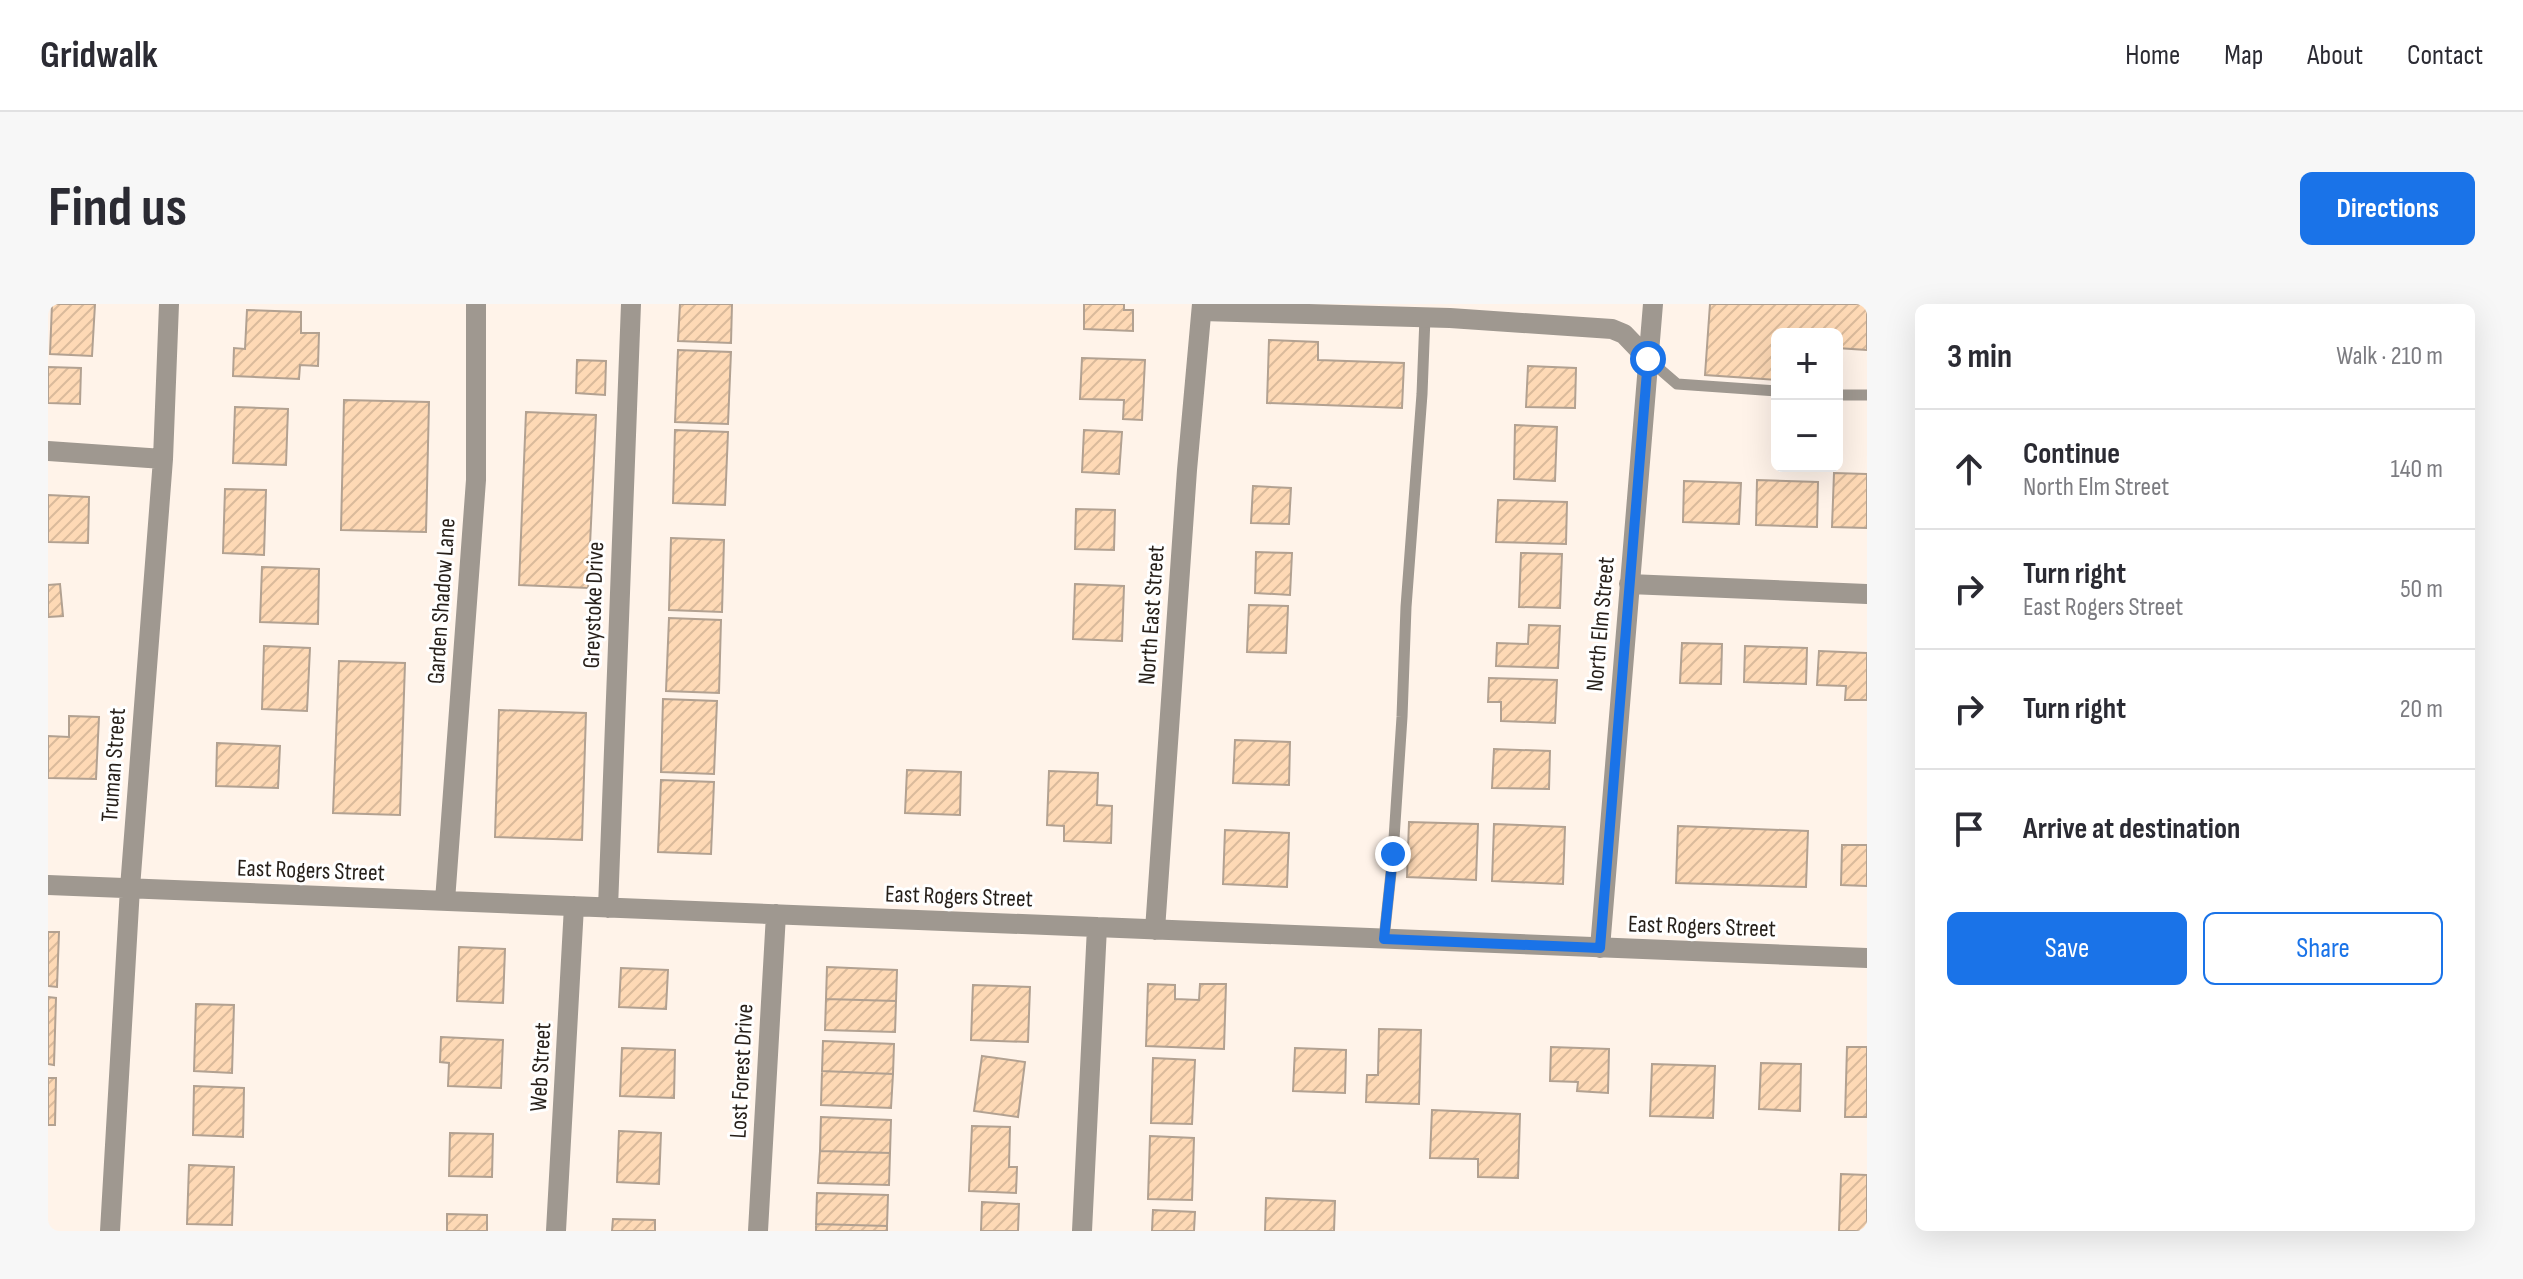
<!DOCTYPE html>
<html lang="en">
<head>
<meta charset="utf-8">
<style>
	body { margin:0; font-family:"Sofia Sans Condensed",sans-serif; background:#f7f7f7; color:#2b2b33 }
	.controls { position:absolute; right:24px; top:24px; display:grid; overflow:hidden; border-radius:12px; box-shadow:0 8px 32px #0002 }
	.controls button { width:72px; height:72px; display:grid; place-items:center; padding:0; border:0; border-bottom:2px solid #e1e1e2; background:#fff; color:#2b2b33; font:40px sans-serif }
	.stop { position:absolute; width:24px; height:24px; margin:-18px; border:6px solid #1a73e8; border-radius:50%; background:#fff }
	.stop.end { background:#1a73e8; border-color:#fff; box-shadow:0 2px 8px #0008 }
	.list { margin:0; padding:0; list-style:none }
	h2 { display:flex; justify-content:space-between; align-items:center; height:104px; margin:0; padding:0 32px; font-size:34px }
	h2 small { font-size:26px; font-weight:400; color:#7c7c81 }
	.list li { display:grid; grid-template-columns:52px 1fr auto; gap:24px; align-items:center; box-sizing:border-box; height:120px; padding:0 32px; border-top:2px solid #e1e1e2 }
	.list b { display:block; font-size:30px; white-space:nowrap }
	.list p { margin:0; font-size:26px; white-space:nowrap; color:#7c7c81 }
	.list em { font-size:26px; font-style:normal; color:#7c7c81 }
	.actions { display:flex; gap:16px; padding:24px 32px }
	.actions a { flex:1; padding:18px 0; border:2px solid #1a73e8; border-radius:12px; text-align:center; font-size:28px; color:#1a73e8 }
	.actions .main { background:#1a73e8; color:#fff }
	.icon { flex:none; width:44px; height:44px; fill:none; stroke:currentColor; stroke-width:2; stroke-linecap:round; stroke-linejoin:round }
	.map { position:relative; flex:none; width:1819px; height:927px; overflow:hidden; border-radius:12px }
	header { display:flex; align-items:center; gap:48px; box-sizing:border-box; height:112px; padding:0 40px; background:#fff; border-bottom:2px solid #e1e1e2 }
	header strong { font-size:38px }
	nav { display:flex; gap:44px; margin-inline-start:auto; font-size:28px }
	.intro { display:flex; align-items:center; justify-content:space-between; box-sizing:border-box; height:192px; padding:0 48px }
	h1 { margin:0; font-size:56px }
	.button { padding:20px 36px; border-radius:12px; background:#1a73e8; color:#fff; font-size:28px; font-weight:700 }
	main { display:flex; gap:48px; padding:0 48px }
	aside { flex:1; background:#fff; border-radius:12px; box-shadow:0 8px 32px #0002 }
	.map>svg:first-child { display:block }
</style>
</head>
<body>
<header>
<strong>Gridwalk</strong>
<nav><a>Home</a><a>Map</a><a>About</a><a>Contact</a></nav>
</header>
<div class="intro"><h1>Find us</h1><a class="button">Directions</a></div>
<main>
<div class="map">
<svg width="1819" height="927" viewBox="0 0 1819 927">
	<defs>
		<pattern id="building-hatch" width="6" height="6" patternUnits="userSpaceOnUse" patternTransform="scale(2)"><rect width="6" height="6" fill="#fed9b5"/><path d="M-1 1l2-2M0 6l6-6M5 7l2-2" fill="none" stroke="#daba9b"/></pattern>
	</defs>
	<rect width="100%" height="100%" fill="#fff3e9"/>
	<path fill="url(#building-hatch)" stroke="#b2a191" stroke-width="2" d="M4 0H47L44 52 2 50Z
		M632 0H684L683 39 630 37Z
		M1036 0H1076V6H1085V27L1036 25Z
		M1662 0H1819V46L1789 44V30H1729V76L1657 71Z
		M199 6 253 8V29H271L270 62 252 61 251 75 185 72 186 44 197 45Z
		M1221 36 1270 38V56L1356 59 1354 104 1219 99Z
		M630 46 683 48 680 120 627 118Z
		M1034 54 1097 56 1094 116 1075 115 1076 96 1032 95Z
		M529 56 558 57 557 91 528 89Z
		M1480 62 1528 64 1527 104 1478 103Z
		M0 63 33 64 32 100 0 99Z
		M296 96 381 98 378 228 293 226Z
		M187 103 240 105 238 161 185 159Z
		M478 108 548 111 540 284 471 281Z
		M1467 121 1509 123 1507 177 1466 175Z
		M627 126 680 128 677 201 625 199Z
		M1036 126 1074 128 1071 170 1034 168Z
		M1786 169 1819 170V224L1784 223Z
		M1709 176 1770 178 1769 223 1708 221Z
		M1636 177 1693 179 1691 220 1635 218Z
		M1205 182 1243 184 1241 220 1203 219Z
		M177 185 218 186 216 251 175 249Z
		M0 191 41 193 40 239 0 238Z
		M1450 196 1519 198 1518 240 1448 238Z
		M1028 205 1067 206 1066 246 1027 245Z
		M623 234 676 236 674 308 621 306Z
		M1208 248 1244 249 1242 291 1207 289Z
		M1473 249 1514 250 1512 304 1471 303Z
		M214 263 271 265 270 320 212 318Z
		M12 280 15 312 0 313V281Z
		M1027 280 1076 282 1074 337 1025 335Z
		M1201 301 1240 302 1238 349 1199 348Z
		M621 314 673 316 671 389 618 387Z
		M1481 321 1512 322 1510 364 1448 362 1449 339 1480 340Z
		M1634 339 1674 340 1673 380 1632 379Z
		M216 342 262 344 259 407 214 405Z
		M1697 342 1759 344 1758 380 1696 378Z
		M1771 347 1819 349V396H1797L1798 382 1769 381Z
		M291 357 357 359 352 511 285 509Z
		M1441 374 1509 376 1507 419 1453 417V398H1440Z
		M615 395 669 397 666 470 613 468Z
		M451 406 538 409 534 536 447 533Z
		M21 412 51 413 48 475 0 474V432L21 433Z
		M1187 436 1242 438 1241 481 1185 479Z
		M169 439 232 442 230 484 168 482Z
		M1446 445 1502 447 1501 485 1444 484Z
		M859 466 913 468 912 511 857 509Z
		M1001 467 1050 469 1049 501 1064 502 1063 539 1016 537V522L999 521Z
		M613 476 666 478 663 550 610 548Z
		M1361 518 1430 520 1428 576 1359 573Z
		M1446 520 1517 523 1515 580 1444 577Z
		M1630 522 1760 527 1758 583 1628 579Z
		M1177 526 1241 529 1239 583 1175 580Z
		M1794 541H1819V582L1793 581Z
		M0 628H11L9 683 0 682Z
		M411 643 457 645 455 699 409 697Z
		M779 663 849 666 848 697 778 695Z
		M573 664 620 666 618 705 571 703Z
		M1100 680 1127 681V695L1151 696 1152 680H1178L1176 745 1098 742Z
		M925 681 982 683 980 738 923 736Z
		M0 693 8 694 6 761 0 760Z
		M778 695 848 697 847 728 777 726Z
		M148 700 186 701 184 769 146 767Z
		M1331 725 1373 726 1371 800 1318 798 1319 771H1330Z
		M393 733 455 736 453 784 400 782 401 759 392 758Z
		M775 737 846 740 845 770 774 767Z
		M1503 743 1561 745 1560 789 1529 787 1530 778 1502 777Z
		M1799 743H1819V813H1797Z
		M574 744 627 746 626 794 572 792Z
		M1247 744 1298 746 1297 789 1245 787Z
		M934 752 977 758 970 813 926 807Z
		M1105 754 1147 756 1144 820 1103 819Z
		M1713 759 1753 760 1752 807 1711 805Z
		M1604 760 1667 762 1665 814 1602 812Z
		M774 767 845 770 843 804 773 801Z
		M0 774H8L7 821H0Z
		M146 782 196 784 195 833 145 831Z
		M1384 806 1472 810 1470 874 1430 873V855L1382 854Z
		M773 813 843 816 842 849 772 847Z
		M924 822 962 823 961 863H969L968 889 921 887Z
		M571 827 613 829 611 880 569 878Z
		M402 829 445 830 444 873 401 872Z
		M1102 832 1146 834 1144 896 1100 895Z
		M772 847 842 849 841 881 770 879Z
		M141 861 186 863 184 921 139 920Z
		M1793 870 1819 871V927H1791Z
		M769 889 840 891 839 922 768 920Z
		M1218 894 1287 897 1286 927H1217Z
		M934 898 971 900 970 927H933Z
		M1105 906 1147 908 1146 927H1104Z
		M399 910 439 911V927H399Z
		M565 915 607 916V927H564Z
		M768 920 839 922V927H768Z"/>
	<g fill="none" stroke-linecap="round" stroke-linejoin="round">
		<path stroke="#9f9890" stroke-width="11" d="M1600 55 1629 80 1729 87
			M1789 91H1819
			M1336 635 1345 550 1354 413 1358 303 1374 90 1377 13"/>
		<path stroke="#9f9890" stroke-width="20" d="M1154 7 1402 14 1564 25 1576 30 1600 55
			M0 147 115 155
			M1581 280 1819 290
			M0 581 1819 654
			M397 597 428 176V0
			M560 604 583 0
			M1107 626 1139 166 1154 0
			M1552 644 1605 0
			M62 927 82 584 115 155 121 0
			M508 927 526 602
			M710 927 728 610
			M1034 927 1049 623"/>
	</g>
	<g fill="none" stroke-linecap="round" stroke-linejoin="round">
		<path stroke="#1a73e8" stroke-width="10" d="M1345 550 1336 635 1552 644 1600 55"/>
	</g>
	<g text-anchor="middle" stroke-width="6" stroke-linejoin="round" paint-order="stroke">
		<g font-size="24" fill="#261f19" stroke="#fff">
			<text transform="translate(393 297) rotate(-86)" y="8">Garden Shadow Lane</text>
			<text transform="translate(545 301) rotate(-88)" y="8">Greystoke Drive</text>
			<text transform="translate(1103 311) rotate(-86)" y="8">North East Street</text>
			<text transform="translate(1552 320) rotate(-85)" y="8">North Elm Street</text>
			<text transform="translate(65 461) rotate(-86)" y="8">Truman Street</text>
			<text transform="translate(263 566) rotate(2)" y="8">East Rogers Street</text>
			<text transform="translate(911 592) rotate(2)" y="8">East Rogers Street</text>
			<text transform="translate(1654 622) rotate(2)" y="8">East Rogers Street</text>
			<text transform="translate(492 763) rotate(-87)" y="8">Web Street</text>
			<text transform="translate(693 767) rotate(-87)" y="8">Lost Forest Drive</text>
		</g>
	</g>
</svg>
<div class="controls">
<button>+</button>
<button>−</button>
</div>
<div class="stop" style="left:1600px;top:55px"></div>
<div class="stop end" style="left:1345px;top:550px"></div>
</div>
<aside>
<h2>3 min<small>Walk · 210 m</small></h2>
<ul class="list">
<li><svg class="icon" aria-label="ahead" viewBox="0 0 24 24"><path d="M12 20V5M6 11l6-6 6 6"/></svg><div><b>Continue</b><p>North Elm Street</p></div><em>140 m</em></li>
<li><svg class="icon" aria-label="right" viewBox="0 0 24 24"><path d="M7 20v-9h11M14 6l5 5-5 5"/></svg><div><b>Turn right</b><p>East Rogers Street</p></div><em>50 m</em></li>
<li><svg class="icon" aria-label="right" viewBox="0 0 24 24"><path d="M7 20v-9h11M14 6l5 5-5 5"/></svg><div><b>Turn right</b></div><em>20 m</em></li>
<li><svg class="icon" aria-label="arrive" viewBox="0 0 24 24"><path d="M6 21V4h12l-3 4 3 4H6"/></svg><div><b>Arrive at destination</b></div></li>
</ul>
<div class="actions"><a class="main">Save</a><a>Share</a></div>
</aside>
</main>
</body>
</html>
